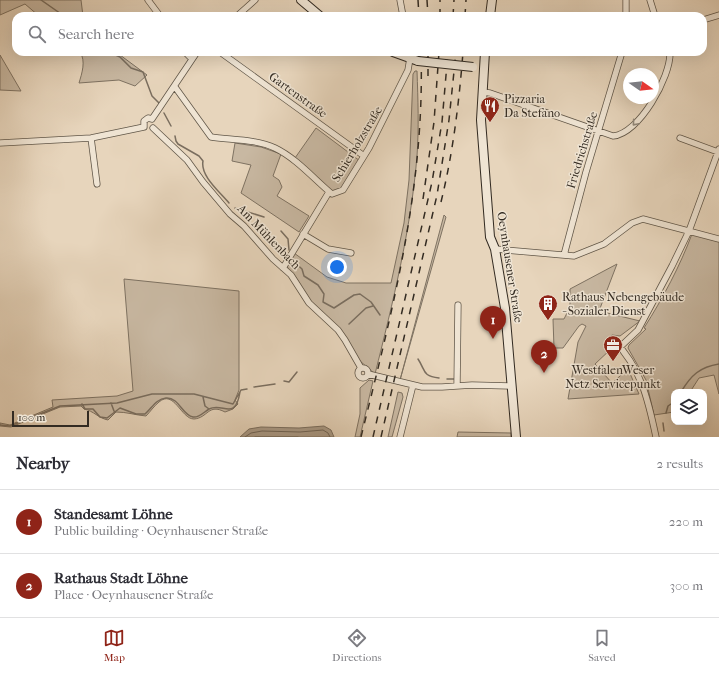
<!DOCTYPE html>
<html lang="en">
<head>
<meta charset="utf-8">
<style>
	body { margin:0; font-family:"IM FELL French Canon",serif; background:#f2f2f3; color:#2b2b33 }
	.controls { position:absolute; right:12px; bottom:12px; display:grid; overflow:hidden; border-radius:8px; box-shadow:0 4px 16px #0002 }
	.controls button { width:36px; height:36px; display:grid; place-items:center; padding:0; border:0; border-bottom:1px solid #e1e1e2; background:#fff; color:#2b2b33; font:20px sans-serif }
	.compass { position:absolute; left:623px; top:68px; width:36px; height:36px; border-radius:50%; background:#fff; box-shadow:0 4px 16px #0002; rotate:104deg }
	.scale { position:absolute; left:12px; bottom:10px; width:77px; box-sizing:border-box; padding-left:4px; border:2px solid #332b22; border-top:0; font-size:11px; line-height:14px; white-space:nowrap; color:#332b22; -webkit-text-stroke:3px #efe4d3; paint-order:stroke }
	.you { position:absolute; left:337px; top:267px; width:14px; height:14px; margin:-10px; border:3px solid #fff; border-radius:50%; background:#1a73e8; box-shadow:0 0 0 6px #1a73e833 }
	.badge { display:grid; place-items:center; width:26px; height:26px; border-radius:50%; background:#8f2418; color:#fff; font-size:13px; font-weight:700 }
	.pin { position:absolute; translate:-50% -33px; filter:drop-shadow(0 1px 2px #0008) }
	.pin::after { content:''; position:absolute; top:21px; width:14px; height:12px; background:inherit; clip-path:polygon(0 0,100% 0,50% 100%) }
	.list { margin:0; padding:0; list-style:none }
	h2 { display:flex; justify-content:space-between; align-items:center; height:52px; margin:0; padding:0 16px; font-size:17px }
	h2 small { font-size:13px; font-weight:400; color:#7c7c81 }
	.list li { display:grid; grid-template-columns:26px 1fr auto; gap:12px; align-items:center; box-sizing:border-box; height:64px; padding:0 16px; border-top:1px solid #e1e1e2 }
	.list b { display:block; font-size:15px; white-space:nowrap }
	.list p { margin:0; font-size:13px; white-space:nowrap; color:#7c7c81 }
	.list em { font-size:13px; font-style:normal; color:#7c7c81 }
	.icon { flex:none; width:22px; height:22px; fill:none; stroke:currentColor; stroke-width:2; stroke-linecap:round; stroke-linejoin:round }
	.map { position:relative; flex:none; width:719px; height:437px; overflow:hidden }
	.search { position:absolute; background:#fff; box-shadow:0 4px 16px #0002; left:12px; right:12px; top:12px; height:44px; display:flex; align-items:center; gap:10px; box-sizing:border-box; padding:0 14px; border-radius:12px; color:#7c7c81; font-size:15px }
	.sheet { height:180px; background:#fff }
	nav { display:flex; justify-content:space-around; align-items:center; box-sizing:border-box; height:56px; border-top:1px solid #e1e1e2; background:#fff; font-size:11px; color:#7c7c81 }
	nav a { display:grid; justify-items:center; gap:2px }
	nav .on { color:#8f2418 }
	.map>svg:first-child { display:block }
</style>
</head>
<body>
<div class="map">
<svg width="719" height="437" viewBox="0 0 719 437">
	<rect width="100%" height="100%" fill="#e7d5bc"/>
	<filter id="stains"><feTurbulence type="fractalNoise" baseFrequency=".005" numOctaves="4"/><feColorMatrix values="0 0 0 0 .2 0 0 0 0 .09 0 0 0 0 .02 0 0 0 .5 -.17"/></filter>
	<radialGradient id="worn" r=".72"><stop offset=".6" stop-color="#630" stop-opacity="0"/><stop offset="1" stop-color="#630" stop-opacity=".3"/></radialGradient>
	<path fill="#c8b8a2" stroke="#7e7262" d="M0 0H81L83 16H39L25 4 0 15Z
		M80 52H116L147 75 135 86 119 80 79 83C82 73 86 61 80 52Z
		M0 55 21 91 0 90Z
		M415 71H417C418 99 419 128 417 156 411 229 393 302 375 374L360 361 340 330 309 300 295 276 288 269 287 264 294 253 327 277 346 283H391L404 223 409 180 413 74Z
		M316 128 360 161 342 189 333 192 295 158Z
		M235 143 261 147 281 154 273 176 279 180 282 187 277 196 309 216 299 232 241 193 251 165 232 161Z
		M444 215 446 217 400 380Z
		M692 234 719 241V394L714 375 699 378 690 392H674V412L654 415 646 380 628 348 629 345 646 329 644 328C663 298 680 266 692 234Z
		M617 264 599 311 640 321 620 336 612 335 606 340 612 348 595 364 612 383 628 369 639 394 568 399 578 342 586 326 582 324 579 326 563 348H554L553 319H564L570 307V289Z
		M124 279 239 291V390L235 400 238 404 233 409 225 412C208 403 208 418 194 419 181 419 174 389 159 402 154 406 150 412 146 416 135 415 127 412 116 412L108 420C98 418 94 411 84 409L81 406 60 407 11 427 0 426V423L10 425 53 407 52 400 117 396 133 391Z
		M369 380 373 381 360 437H355L360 414V388Z
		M398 392 402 393 403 397 392 437H388Z
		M458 432 511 433V437H457Z"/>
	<path fill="#aa9b88" stroke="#7a6e5f" d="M324 426 331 430 334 437H240L249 429 261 427 299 428Z"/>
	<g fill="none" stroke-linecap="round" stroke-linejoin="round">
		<path stroke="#6e6355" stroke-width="1" d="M245 437 251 433 262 431 300 432 323 430 328 433 330 437
			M255 437H298"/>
		<path stroke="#7a6e5f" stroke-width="1.5" d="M41 0 64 16
			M109 52 120 57 131 68 143 72 152 96 159 103
			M164 113 171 126
			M175 136 176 141 178 144 199 156 203 161C200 176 220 192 229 203
			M235 208 264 217
			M281 231 288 239 289 250
			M292 260 302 269 304 276 318 285 324 294 323 302 334 308 354 295 360 294 371 302 380 315
			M349 324 366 308 373 306
			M418 359C426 371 422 376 439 378
			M447 379H455
			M284 381 289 382 297 372
			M254 387 275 384
			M681 392C691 375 700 367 719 364
			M203 397 205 406 209 409
			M111 403 114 411
			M82 404 85 409H93L100 417 107 418 120 408 136 414H145C152 408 156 399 166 398 179 397 182 415 193 417 199 418 204 412 209 409 223 402 235 422 240 392
			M666 413 668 406 674 402
			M663 423 664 431
			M0 425 10 426 60 406 117 403 152 394H194L233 404 241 390 247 389"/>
		<defs>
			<path id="minor" d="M148 0 160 16
				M400 0 403 16
				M650 0 655 16
				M237 16 255 0
				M626 16V0
				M703 20 719 15
				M185 52 191 58
				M220 52 364 156
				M175 87 211 137C231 140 256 139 275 148 296 158 314 179 332 194L343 190 369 148 408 70 411 52
				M482 92 490 93 613 136C639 134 671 77 670 52
				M152 119 197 52
				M144 127V121L148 118 152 119
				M153 128 187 160 203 182 230 214 244 226 273 259 291 275 309 303 338 330 345 340 361 368
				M91 138 97 184
				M680 138 718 152
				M0 143 91 138 144 127
				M303 234 328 249 351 253
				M495 249 574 256 604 244 632 223 643 219 719 239
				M564 255 586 172 622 52
				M283 268 329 192
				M613 339C641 368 648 399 656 437
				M620 347 638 330 672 266 689 231 719 149
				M358 373a5 5 0 1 1 10 0a5 5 0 1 1-10 0Z
				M368 374 422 387H442L472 385 512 386
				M457 386 458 305
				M400 437 413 385"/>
			<path id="secondary" d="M301 0 320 16
				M490 16 492 0
				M393 52 418 61
				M485 52 481 120 490 237 495 249 505 308 516 437"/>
		</defs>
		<use href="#minor" stroke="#605648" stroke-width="7"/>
		<use href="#secondary" stroke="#332b22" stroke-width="10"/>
		<use href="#minor" stroke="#efe4d3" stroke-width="5.5"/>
		<use href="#secondary" stroke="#efe4d3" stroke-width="8"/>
		<path stroke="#332b22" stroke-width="1.5" stroke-dasharray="7 7" stroke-linecap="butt" d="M418 0 419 16
			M427 0 428 16
			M440 16V0
			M453 16 454 0
			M465 16 466 0
			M428 76V52
			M423 199 434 122 439 52
			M441 202C453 153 459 103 463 52
			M361 437C393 308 425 186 421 52
			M373 437 432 182 442 122 448 52
			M381 437 437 195 449 120 456 52"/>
		<defs>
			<path id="secondary-bridge" d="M418 61 473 67"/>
		</defs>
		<use href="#secondary-bridge" stroke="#332b22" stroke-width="10" stroke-linecap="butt"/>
		<use href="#secondary-bridge" stroke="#efe4d3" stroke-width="8"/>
	</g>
	<defs><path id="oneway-chevron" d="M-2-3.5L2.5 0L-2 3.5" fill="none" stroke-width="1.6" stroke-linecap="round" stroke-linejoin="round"/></defs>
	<use stroke="#91887a" href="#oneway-chevron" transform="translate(635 123) rotate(131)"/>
	<defs>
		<symbol id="restaurant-pin" viewBox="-11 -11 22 30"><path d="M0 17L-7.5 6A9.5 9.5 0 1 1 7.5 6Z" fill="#8f2418" stroke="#efe4d3"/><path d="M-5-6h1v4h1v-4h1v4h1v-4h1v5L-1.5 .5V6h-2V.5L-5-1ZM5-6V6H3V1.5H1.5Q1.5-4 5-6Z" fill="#fff"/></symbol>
		<symbol id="building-pin" viewBox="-11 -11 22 30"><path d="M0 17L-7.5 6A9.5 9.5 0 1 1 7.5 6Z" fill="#8f2418" stroke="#efe4d3"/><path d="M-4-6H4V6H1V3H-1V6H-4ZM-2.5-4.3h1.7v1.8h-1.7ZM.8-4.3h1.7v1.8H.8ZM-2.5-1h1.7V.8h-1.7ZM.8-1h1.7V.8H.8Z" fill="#fff"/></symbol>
		<symbol id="office-pin" viewBox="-11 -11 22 30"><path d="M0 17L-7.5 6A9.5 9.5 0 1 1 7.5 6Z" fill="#8f2418" stroke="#efe4d3"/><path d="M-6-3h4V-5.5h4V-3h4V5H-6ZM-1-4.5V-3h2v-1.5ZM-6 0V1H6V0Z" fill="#fff"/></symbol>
	</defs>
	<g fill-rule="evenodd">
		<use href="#restaurant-pin" x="479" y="95" width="22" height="30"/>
		<use href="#building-pin" x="537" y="293" width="22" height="30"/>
		<use href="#office-pin" x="602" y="334" width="22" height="30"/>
	</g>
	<g text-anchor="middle" stroke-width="3" stroke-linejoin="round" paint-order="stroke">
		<g font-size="12" fill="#332b22" stroke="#efe4d3">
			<text transform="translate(298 95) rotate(36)" y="4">Gartenstraße</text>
			<text transform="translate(357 144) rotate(-59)" y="4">Schierholzstraße</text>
			<text transform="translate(582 150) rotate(-73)" y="4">Friedrichstraße</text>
			<text transform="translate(269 237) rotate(46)" y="4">Am Mühlenbach</text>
			<text transform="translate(510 267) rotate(81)" y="4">Oeynhausener Straße</text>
		</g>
		<g font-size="12" fill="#332b22" stroke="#efe4d3" text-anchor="start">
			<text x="504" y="103">Pizzaria<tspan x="504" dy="14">Da Stefano</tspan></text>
			<text x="562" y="301">Rathaus Nebengebäude<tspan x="562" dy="14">- Sozialer Dienst</tspan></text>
			<text x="613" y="374" text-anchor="middle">WestfalenWeser<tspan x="613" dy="14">Netz Servicepunkt</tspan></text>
		</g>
	</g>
	<rect width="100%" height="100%" filter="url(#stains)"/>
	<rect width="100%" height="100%" fill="url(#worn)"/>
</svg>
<div class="controls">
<button><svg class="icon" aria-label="layers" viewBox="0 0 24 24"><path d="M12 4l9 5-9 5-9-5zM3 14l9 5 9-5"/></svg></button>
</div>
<svg class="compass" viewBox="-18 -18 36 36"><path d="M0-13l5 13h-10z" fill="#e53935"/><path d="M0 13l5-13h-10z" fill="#7c7c81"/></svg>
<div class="scale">100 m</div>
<div class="you"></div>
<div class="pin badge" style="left:493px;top:339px">1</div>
<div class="pin badge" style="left:544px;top:373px">2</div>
<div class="search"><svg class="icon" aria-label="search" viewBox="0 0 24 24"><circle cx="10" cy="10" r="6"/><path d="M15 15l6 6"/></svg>Search here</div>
</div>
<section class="sheet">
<h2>Nearby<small>2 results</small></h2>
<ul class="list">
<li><span class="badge">1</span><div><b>Standesamt Löhne</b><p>Public building · Oeynhausener Straße</p></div><em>220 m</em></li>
<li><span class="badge">2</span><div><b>Rathaus Stadt Löhne</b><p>Place · Oeynhausener Straße</p></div><em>300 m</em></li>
</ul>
</section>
<nav>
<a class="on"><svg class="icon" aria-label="map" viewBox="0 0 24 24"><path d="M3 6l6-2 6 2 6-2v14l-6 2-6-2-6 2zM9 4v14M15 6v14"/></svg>Map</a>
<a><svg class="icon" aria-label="directions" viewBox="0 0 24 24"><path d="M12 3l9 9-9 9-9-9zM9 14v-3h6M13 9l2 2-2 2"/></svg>Directions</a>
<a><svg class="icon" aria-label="saved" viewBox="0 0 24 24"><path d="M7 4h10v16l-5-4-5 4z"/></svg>Saved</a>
</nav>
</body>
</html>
